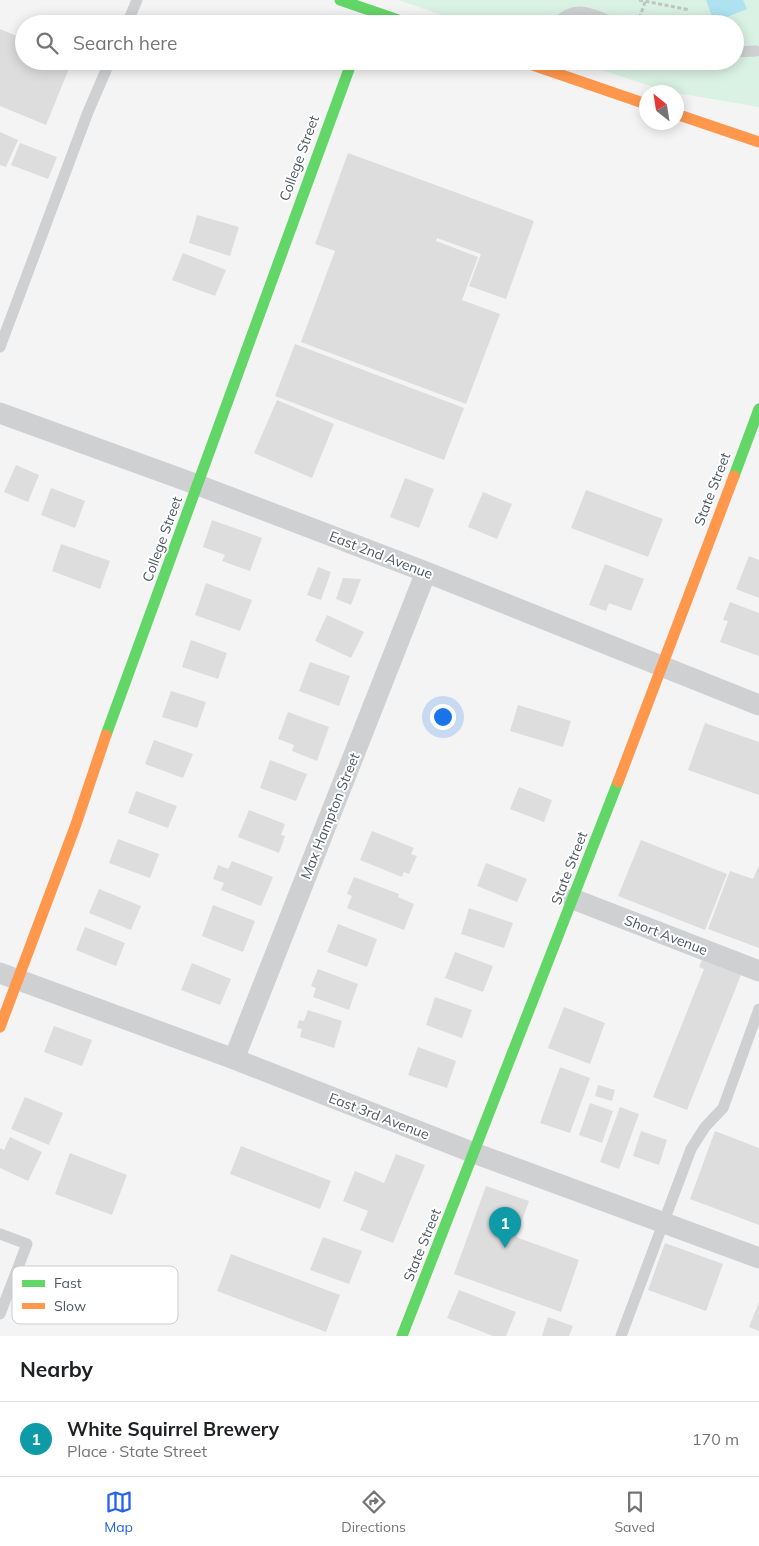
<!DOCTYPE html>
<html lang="en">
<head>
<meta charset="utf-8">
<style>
	body { margin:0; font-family:Mulish,sans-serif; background:#f2f2f2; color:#202124 }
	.compass { position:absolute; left:639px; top:85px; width:45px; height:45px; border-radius:50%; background:#fff; box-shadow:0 2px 12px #0003; rotate:330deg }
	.you { position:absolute; left:442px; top:716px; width:18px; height:18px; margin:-12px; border:4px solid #fff; border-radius:50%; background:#1a73e8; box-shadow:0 0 0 8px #1a73e833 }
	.badge { display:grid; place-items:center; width:32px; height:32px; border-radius:50%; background:#2563eb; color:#fff; font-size:16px; font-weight:700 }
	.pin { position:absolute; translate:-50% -41px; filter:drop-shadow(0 1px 2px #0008) }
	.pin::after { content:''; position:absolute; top:26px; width:18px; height:15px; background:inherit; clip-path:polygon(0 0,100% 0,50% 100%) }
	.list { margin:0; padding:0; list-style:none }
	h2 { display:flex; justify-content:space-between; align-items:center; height:65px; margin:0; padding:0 20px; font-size:21px }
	h2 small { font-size:16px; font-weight:400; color:#757577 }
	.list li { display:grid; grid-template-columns:32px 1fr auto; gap:15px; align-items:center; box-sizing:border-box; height:75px; padding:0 20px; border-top:1px solid #e0e0e0 }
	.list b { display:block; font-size:19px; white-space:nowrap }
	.list p { margin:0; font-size:16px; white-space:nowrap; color:#757577 }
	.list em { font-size:16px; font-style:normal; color:#757577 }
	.icon { flex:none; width:28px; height:28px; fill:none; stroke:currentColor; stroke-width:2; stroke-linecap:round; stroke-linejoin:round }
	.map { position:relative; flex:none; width:759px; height:1336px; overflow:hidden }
	.search { position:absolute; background:#fff; box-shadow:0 2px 12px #0003; left:15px; right:15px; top:15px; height:55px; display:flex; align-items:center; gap:12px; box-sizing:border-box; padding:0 18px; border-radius:28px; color:#757577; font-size:19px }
	.sheet { height:140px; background:#fff }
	nav { display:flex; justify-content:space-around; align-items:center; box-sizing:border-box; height:70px; border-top:1px solid #e0e0e0; background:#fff; font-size:14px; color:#757577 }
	nav a { display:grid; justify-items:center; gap:2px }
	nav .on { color:#2563eb }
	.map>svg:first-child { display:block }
</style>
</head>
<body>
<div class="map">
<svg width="759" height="1336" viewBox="0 0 759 1336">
	<rect width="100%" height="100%" fill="#f4f4f4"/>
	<path fill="#d9f2e3" d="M399 0H759V107L665 91 575 61H735V24H467Z"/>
	<path fill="#aee2f0" d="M706 0H743L747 9 714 22Z"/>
	<path fill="#ddddde" d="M0 29 24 39V61H72L46 125 0 106Z
		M0 132 18 140 6 167 0 165Z
		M20 143 57 157 48 179 11 165Z
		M348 153 534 221 506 299 469 286 481 254 437 238 436 241 478 257 462 300 500 314 466 404 301 342 335 251 315 244Z
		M197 215 239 227 230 256 189 243Z
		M183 253 226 270 215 296 172 280Z
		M295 344 464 408 444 460 275 396Z
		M277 400 334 424 312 478 254 453Z
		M16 465 39 475 28 502 4 492Z
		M405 478 434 489 419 528 390 517Z
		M51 488 85 501 75 528 41 515Z
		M586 490 663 519 648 557 571 528Z
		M483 492 512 504 497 539 468 527Z
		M212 520 262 538 250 571 222 561 225 555 203 547Z
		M61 544 110 561 100 589 52 571Z
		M749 556 759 560V598L736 589Z
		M605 564 644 579 631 611 609 603 606 611 589 605Z
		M318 567 331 572 321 600 307 595Z
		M343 578 361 579 351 605 336 599Z
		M206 583 252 600 240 631 195 615Z
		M730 602 759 613V656L720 642 728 621 723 620Z
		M327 615 364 632 351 658 315 641Z
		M191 640 227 653 218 679 182 667Z
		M310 662 350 676 339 706 299 691Z
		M171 691 206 702 197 728 162 717Z
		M518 705 571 721 563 747 510 731Z
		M288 712 329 727 317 761 292 751 294 745 278 739Z
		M705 723 759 742V795L688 770Z
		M154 740 193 754 183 778 145 764Z
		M270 760 307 774 296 801 260 788Z
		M519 787 552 800 544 822 510 809Z
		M136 791 177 806 168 828 128 813Z
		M249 810 285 824 281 835 285 836 279 853 238 837Z
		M372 831 414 848 411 854 417 856 409 874 404 872 402 877 360 860Z
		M118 839 159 854 150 878 109 863Z
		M641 840 727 874 705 930 618 896Z
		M232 861 273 877 261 906 221 890 224 883 213 879 218 865 228 869Z
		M486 863 527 879 517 902 477 886Z
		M759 865V948L708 929 730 871 753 879Z
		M354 877 399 894 398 897 414 904 404 930 347 908 352 896 347 894Z
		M99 889 141 906 131 930 89 913Z
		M213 905 255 921 243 952 202 936Z
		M469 908 513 923 504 948 461 934Z
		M338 924 377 939 367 967 327 952Z
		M85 927 125 943 116 966 76 950Z
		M455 952 493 966 483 992 445 978Z
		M702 960 741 975 687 1110 653 1097 704 969 699 967Z
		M192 963 231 979 220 1005 181 990Z
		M318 969 358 984 349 1010 313 997 316 988 311 986Z
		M435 997 472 1010 462 1038 426 1025Z
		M564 1007 605 1023 590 1064 548 1048Z
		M308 1010 342 1021 334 1048 300 1037 302 1029 297 1028 299 1020 304 1021Z
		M54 1026 92 1040 82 1066 44 1052Z
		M418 1047 456 1061 447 1088 408 1075Z
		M560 1067 590 1078 570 1133 540 1123Z
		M598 1085 615 1090 612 1101 595 1096Z
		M25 1097 63 1113 49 1145 11 1129Z
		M590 1103 613 1111 602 1143 579 1135Z
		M620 1107 639 1114 619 1169 600 1162Z
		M641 1131 667 1140 659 1165 633 1156Z
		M715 1131 759 1148V1225L690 1199Z
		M10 1137 42 1152 28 1181 0 1168V1148L4 1150Z
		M241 1146 331 1181 320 1209 230 1174Z
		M70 1153 127 1175 112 1215 55 1194Z
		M396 1154 425 1165 393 1243 360 1230 368 1211 343 1201 355 1171 384 1183Z
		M486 1186 529 1201 516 1237 579 1260 561 1312 454 1274Z
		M323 1237 362 1251 349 1284 310 1270Z
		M665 1243 723 1264 706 1311 648 1290Z
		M231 1254 340 1295 326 1332 217 1291Z
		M459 1290 516 1312 506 1336H493L447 1318Z
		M759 1302V1331L749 1327Z
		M548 1317 573 1326 569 1336H542Z"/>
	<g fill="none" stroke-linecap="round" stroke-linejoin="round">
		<path stroke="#bcc7c4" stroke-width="3" stroke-dasharray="4 2.5" stroke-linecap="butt" d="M639 0 690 10
			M645 2 639 19 653 24"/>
		<path stroke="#ced0d2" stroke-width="11" d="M127 24 137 0
			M556 24C576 2 593 15 617 24
			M735 52 756 51
			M0 347 88 112 110 61
			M0 1234 27 1244 0 1314
			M621 1336 691 1149 705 1127 723 1108 759 1009"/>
		<path stroke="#ced0d2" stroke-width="21" d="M0 413 198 485 426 572 759 705
			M573 899 759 971
			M0 973 234 1059 474 1153 759 1258
			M234 1059 426 572"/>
		<path stroke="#63d668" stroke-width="11" d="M340 0 410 24
			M734 476 759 409
			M106 735 352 61
			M402 1336 618 782"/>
		<path stroke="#ff974d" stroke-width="11" d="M521 61 646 104
			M676 114 759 142
			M618 782 734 476
			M0 1027 75 827 106 735"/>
	</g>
	<g text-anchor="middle" stroke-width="4" stroke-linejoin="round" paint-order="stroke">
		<g font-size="14" fill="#4a5661" stroke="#fff">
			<text transform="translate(299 158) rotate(-70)" y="5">College Street</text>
			<text transform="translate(712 489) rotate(-69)" y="5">State Street</text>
			<text transform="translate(162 539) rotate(-70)" y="5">College Street</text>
			<text transform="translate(381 555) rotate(21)" y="5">East 2nd Avenue</text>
			<text transform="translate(330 816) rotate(-68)" y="5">Max Hampton Street</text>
			<text transform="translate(569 868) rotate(-69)" y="5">State Street</text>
			<text transform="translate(666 935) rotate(21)" y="5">Short Avenue</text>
			<text transform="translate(379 1116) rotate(21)" y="5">East 3rd Avenue</text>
			<text transform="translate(422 1245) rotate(-68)" y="5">State Street</text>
		</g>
	</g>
	<rect x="12" y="1266" width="166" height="58" rx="8" fill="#fff" stroke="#c9ccd0" stroke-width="1"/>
	<rect x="22" y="1280" width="23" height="7" fill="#63d668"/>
	<rect x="22" y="1303" width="23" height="6" fill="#ff974d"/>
	<g font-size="14" fill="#4a5661">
		<text x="54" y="1288">Fast</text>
		<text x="54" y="1311">Slow</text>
	</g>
</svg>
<svg class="compass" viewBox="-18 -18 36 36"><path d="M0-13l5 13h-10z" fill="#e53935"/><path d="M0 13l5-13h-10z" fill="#757577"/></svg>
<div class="you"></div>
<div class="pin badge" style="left:505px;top:1248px;background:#0f9aa8">1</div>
<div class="search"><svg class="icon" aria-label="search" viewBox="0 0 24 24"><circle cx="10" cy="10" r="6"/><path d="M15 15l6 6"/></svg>Search here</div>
</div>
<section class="sheet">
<h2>Nearby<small></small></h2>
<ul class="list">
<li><span class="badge" style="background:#0f9aa8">1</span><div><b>White Squirrel Brewery</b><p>Place · State Street</p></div><em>170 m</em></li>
</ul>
</section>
<nav>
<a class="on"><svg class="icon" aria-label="map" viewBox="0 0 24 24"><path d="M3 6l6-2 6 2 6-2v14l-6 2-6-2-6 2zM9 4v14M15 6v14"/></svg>Map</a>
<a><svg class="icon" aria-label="directions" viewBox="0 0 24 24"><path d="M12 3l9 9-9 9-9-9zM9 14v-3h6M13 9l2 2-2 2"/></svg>Directions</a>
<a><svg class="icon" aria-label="saved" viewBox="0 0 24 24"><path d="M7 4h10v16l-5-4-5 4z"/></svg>Saved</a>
</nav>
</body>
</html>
